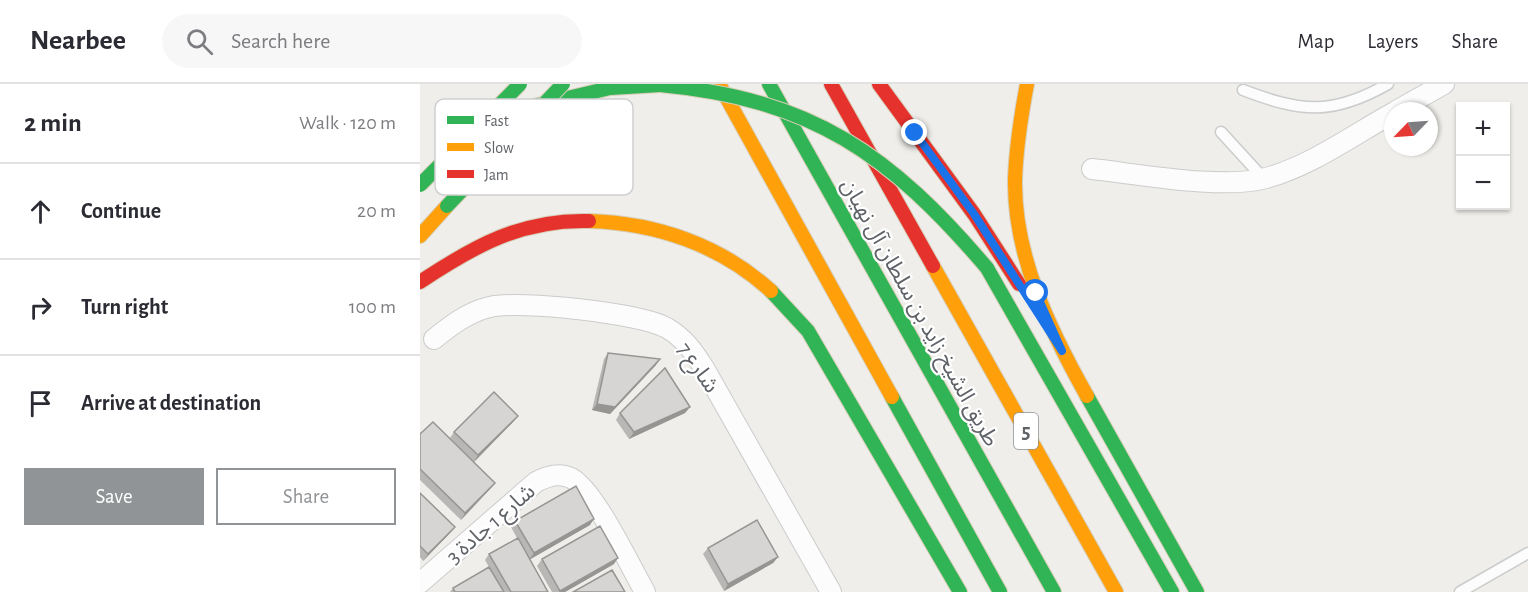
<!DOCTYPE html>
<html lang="en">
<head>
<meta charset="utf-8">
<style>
	body { margin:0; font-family:"Alegreya Sans","Noto Sans Arabic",sans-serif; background:#f7f7f7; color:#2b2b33 }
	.controls { position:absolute; right:18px; top:18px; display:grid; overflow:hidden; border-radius:0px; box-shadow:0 2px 4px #0004 }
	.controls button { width:54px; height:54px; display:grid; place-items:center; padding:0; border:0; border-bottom:2px solid #e1e1e2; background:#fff; color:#2b2b33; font:30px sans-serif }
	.compass { position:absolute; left:964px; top:18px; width:54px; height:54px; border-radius:50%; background:#fff; box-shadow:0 2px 4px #0004; rotate:245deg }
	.stop { position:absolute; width:18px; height:18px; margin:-14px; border:4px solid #1a73e8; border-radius:50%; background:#fff }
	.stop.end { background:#1a73e8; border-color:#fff; box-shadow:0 2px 6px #0008 }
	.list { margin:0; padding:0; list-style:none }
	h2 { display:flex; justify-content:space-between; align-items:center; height:78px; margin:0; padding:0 24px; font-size:26px }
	h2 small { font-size:20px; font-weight:400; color:#7c7c81 }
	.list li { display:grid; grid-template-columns:39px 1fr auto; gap:18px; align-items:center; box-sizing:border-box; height:96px; padding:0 24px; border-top:2px solid #e1e1e2 }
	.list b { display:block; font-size:22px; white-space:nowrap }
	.list em { font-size:20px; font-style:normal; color:#7c7c81 }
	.actions { display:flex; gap:12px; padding:18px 24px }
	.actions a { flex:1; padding:14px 0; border:2px solid #919496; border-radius:0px; text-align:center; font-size:21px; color:#919496 }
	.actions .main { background:#919496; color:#fff }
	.icon { flex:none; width:33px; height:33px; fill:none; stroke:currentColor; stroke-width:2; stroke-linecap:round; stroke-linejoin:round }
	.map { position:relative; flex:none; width:1108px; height:508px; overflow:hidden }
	header { display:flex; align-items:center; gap:36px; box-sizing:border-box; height:84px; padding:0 30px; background:#fff; border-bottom:2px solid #e1e1e2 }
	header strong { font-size:28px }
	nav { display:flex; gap:33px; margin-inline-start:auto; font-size:21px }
	.search { width:420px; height:54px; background:#f7f7f7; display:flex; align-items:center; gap:15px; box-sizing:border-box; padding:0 21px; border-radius:33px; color:#7c7c81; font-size:22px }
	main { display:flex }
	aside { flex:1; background:#fff }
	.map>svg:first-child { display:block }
</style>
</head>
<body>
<header>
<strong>Nearbee</strong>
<div class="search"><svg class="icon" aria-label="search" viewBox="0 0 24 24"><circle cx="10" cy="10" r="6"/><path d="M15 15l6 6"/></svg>Search here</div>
<nav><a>Map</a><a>Layers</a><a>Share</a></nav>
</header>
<main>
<aside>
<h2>2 min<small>Walk · 120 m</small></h2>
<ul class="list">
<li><svg class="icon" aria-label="ahead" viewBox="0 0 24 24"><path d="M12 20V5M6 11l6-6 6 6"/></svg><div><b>Continue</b></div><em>20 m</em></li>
<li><svg class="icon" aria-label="right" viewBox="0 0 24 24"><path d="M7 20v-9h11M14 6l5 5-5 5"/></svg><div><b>Turn right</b></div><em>100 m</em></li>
<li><svg class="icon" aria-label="arrive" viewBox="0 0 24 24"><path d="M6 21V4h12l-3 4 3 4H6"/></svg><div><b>Arrive at destination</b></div></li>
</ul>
<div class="actions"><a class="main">Save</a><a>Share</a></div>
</aside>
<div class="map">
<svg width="1108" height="508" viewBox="0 0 1108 508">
	<rect width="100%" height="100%" fill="#efeeea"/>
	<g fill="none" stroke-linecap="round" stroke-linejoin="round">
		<defs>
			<path id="lane" d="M823 6C881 28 912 32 968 0
				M801 48 844 95
				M1040 508 1108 469"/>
			<path id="street" d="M976 27 1024 0
				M672 85C719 90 803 106 846 94 891 82 933 51 973 29
				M14 255C30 242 48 228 70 223 100 216 220 229 247 244 264 254 274 268 284 284L411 508
				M0 499 116 398C127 392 139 388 151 394 175 407 210 482 225 508"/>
			<path id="fast" d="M349 0 634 508
				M114 22 190 4 240 1
				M567 184 752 508
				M351 207 388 247 540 508
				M667 312 777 508
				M472 313 580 508"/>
			<path id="slow" d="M299 0 472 313
				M607 0C601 32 596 63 595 96 594 173 630 246 667 312
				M169 137C236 139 301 161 351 207
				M0 152 27 122
				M513 182 696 508"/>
			<path id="jam" d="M411 0 513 182
				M459 0 554 130 599 200
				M0 198C54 162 102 135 169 137"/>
		</defs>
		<use href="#lane" stroke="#cbcccc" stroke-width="13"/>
		<use href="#street" stroke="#cbcccc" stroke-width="22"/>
		<use href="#fast" stroke="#d7ceb8" stroke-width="16"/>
		<use href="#slow" stroke="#d7ceb8" stroke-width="16"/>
		<use href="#jam" stroke="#d7ceb8" stroke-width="16"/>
		<use href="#lane" stroke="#fdfcfc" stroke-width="10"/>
		<use href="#street" stroke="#fdfcfc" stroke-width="20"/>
		<use href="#fast" stroke="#30b455" stroke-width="14"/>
		<use href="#slow" stroke="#ff9f0a" stroke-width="14"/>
		<use href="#jam" stroke="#e5322d" stroke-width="14"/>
		<defs>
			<path id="fast-bridge" d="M240 1C392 15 470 70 567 184
				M0 101 100 0
				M27 122 143 0"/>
		</defs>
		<use href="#fast-bridge" stroke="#d7ceb8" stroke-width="16" stroke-linecap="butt"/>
		<use href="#fast-bridge" stroke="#30b455" stroke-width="14"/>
	</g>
	<path fill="#b8b7b5" d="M188 269 236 281 190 330 172 326 184 275Z
		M270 323 265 329 209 355 196 336 200 329Z
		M98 332 93 338 54 378 30 354 34 348Z
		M0 350 75 399 70 405 41 436 0 396Z
		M0 409 30 449 3 477 0 473Z
		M95 437 170 441 110 475 128 508H30L33 504 69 483 65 476 69 470 97 454 91 443Z
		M288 464 358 473 353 479 304 507 283 470Z
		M122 475 194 480 145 508H132L117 482Z"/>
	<path fill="#969594" d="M240 275 236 281 190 330 172 326 177 320Z
		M270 323 265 329 209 355 214 348Z
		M98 332 93 338 54 378 58 371Z
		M75 399 70 405 41 436 45 429Z
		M174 435 170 441 109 476 114 469Z
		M35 443 30 449 3 477 8 470Z
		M358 473 353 479 304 507 308 500Z
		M198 474 194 480 145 508H139Z"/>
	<path fill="#d6d5d3" stroke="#969594" stroke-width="1.5" d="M188 269 240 275 195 323 177 320Z
		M245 284 270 323 214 348 200 329Z
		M74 308 98 332 58 371 34 348Z
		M13 338 75 399 45 429 0 385V350Z
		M156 402 174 435 114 469 95 437Z
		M0 409 35 443 8 470 0 462Z
		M337 436 358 473 308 500 288 464Z
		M180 442 198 474 140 507 122 475Z
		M98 454 128 508H91L69 470Z
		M69 483 84 508H35L33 504Z
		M192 486 205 508H153Z"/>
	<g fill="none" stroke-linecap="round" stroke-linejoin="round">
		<path stroke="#1a73e8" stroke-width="8" d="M495 49 554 130 642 267 616 209"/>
	</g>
	<g text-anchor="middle" stroke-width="4.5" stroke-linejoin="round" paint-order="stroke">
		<rect fill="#fff" stroke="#8f9295" stroke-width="1.5" x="594" y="329" width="24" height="36" rx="4.5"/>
		<g font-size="21" font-weight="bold" fill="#5f6368">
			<text x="606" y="354">5</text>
		</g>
		<g font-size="22" fill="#5f6368" stroke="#fff">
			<text transform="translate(501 228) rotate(61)" y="8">طريق الشيخ زايد بن سلطان آل نهيان</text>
			<text transform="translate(279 283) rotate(55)" y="8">شارع 7</text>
			<text transform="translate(70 439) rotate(-41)" y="8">شارع 1 جادة 3</text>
		</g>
	</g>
	<rect x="15" y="15" width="198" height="96" rx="9" fill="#fff" stroke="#cfd0d2" stroke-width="1.5"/>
	<rect x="27" y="32" width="27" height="8" fill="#30b455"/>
	<rect x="27" y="59" width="27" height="8" fill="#ff9f0a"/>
	<rect x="27" y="86" width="27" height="8" fill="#e5322d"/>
	<g font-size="16" fill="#5f6368">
		<text x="64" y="42">Fast</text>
		<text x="64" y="69">Slow</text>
		<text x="64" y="96">Jam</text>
	</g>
</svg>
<div class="controls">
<button>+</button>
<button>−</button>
</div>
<svg class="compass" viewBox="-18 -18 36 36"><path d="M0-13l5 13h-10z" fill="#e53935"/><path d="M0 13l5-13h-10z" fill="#7c7c81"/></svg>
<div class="stop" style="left:616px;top:209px"></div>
<div class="stop end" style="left:495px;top:49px"></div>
</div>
</main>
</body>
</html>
